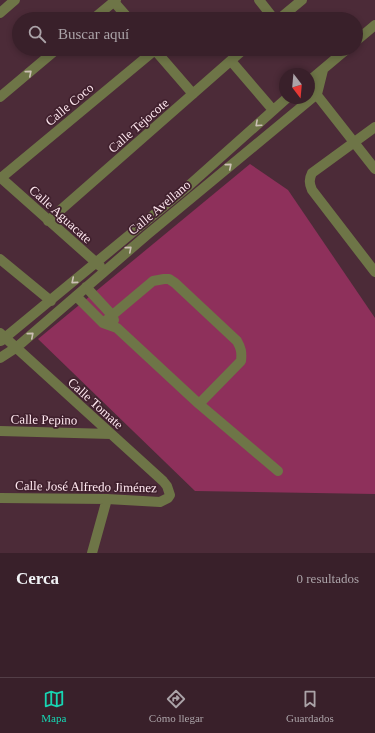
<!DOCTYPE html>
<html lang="es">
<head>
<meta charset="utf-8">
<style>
	body { margin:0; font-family:"Times New Roman",serif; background:#442d36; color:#f1f3f6 }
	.compass { position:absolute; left:279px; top:68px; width:36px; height:36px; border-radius:50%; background:#39202a; box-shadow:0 2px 6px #0003; rotate:164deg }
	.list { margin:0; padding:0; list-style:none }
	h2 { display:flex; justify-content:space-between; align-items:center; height:52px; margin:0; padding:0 16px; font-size:17px }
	h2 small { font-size:13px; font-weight:400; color:#aba3a8 }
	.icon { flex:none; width:22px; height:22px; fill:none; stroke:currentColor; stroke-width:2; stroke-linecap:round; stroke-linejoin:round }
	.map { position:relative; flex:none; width:375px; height:553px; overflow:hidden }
	.search { position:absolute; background:#39202a; box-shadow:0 2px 6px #0003; left:12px; right:12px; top:12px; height:44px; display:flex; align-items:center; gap:10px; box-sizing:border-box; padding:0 14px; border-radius:22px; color:#aba3a8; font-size:15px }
	.sheet { height:124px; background:#39202a }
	nav { display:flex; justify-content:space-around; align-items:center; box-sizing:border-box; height:56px; border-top:1px solid #533e47; background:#39202a; font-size:11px; color:#aba3a8 }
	nav a { display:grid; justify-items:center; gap:2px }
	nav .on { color:#17d5b2 }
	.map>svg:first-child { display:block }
</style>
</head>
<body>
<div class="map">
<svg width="375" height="553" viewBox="0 0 375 553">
	<rect width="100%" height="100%" fill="#4c2b38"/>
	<path fill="#8e305b" d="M250 164 288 190 375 318V494L195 491 38 339Z"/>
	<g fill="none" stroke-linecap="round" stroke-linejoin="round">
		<path stroke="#6e7547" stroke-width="10" d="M259 0 274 19
			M114 2 129 19
			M0 13 15 0
			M93 19 116 0
			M279 19 302 0
			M356 41 375 25
			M154 49 193 94
			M231 61 273 110
			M309 81 347 49
			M309 85 375 169
			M0 97 57 49
			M375 127 312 173C309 179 309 183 312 190L375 272
			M0 177 100 266
			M1 178 155 50
			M48 221 244 49
			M0 259 51 301
			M86 287 112 315 114 320
			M76 296 103 323 117 328 199 404 278 471
			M103 323 153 281 164 279H169L175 283 237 341C241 348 242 352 241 361L199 404
			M0 333 163 481 167 486 170 495 168 498 160 502 107 499 0 498
			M1 341 185 189 287 98
			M0 358 17 347 148 234 317 94 323 70
			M0 431 111 434
			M92 553 107 499"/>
	</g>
	<defs><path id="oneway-chevron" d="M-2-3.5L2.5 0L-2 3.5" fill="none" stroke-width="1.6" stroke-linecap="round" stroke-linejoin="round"/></defs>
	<g stroke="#ccc0b5">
		<use href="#oneway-chevron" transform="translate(29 73) rotate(-40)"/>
		<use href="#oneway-chevron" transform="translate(258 124) rotate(138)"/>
		<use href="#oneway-chevron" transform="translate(229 166) rotate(-40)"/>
		<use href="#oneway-chevron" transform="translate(129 249) rotate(-41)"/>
		<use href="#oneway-chevron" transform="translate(74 281) rotate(140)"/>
		<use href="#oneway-chevron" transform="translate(31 335) rotate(-41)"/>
	</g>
	<g text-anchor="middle" stroke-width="3.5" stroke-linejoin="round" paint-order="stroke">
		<g font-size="13" fill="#ffe8f0" stroke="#41212e">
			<text transform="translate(69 104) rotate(-40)" y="5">Calle Coco</text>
			<text transform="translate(138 125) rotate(-41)" y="5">Calle Tejocote</text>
			<text transform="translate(159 207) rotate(-40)" y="5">Calle Avellano</text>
			<text transform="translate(61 214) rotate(42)" y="5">Calle Aguacate</text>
			<text transform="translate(96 403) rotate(42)" y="5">Calle Tomate</text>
			<text transform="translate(44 419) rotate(1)" y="5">Calle Pepino</text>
			<text transform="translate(86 486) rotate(1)" y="5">Calle José Alfredo Jiménez</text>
		</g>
	</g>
</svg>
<svg class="compass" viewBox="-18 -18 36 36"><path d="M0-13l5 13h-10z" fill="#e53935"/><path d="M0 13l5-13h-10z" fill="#aba3a8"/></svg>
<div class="search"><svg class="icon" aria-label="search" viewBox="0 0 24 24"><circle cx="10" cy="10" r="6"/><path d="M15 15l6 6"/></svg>Buscar aquí</div>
</div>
<section class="sheet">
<h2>Cerca<small>0 resultados</small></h2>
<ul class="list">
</ul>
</section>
<nav>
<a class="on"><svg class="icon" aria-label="map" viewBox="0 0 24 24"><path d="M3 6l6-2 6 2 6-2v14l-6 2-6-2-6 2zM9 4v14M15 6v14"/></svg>Mapa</a>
<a><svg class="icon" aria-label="directions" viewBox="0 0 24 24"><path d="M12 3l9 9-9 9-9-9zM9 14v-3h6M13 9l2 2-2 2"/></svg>Cómo llegar</a>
<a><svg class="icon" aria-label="saved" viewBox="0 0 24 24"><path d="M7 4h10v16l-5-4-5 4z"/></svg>Guardados</a>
</nav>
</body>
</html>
